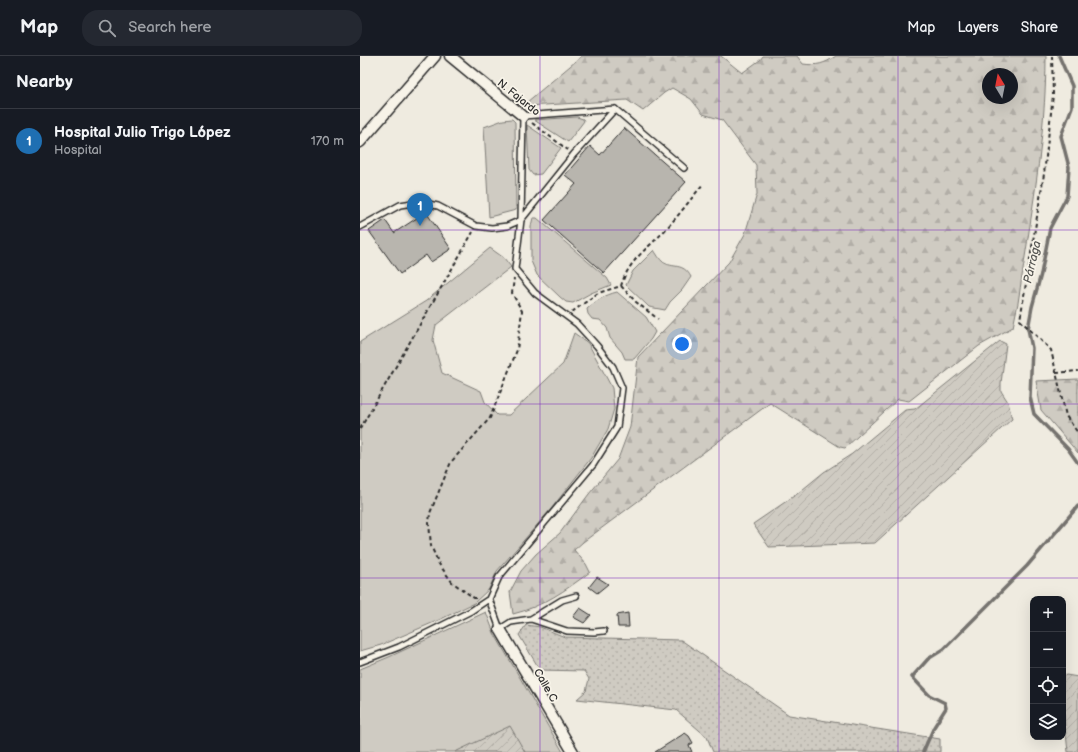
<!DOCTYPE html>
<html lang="en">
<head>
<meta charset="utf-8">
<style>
	body { margin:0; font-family:"Balsamiq Sans",sans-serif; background:#242831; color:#f1f3f6 }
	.controls { position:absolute; right:12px; bottom:12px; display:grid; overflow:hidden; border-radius:8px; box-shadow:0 4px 16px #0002 }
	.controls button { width:36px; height:36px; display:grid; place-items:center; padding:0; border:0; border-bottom:1px solid #363941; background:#171b24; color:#f1f3f6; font:20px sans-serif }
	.compass { position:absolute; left:622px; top:12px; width:36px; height:36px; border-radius:50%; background:#171b24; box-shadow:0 4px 16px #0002; rotate:350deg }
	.you { position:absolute; left:322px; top:288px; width:14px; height:14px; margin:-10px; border:3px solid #fff; border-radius:50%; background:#1a73e8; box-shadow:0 0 0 6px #1a73e833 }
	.badge { display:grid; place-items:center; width:26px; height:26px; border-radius:50%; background:#1f6fb2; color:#fff; font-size:13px; font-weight:700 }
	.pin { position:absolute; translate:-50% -33px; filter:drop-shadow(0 1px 2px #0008) }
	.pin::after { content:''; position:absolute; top:21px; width:14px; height:12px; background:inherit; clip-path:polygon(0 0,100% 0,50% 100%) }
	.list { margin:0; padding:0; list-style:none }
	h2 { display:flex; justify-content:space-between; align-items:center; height:52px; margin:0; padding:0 16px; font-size:17px }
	h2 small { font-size:13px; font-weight:400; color:#9ea1a6 }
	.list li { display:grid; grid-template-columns:26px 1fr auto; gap:12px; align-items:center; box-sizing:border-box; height:64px; padding:0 16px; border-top:1px solid #363941 }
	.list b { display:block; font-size:15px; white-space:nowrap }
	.list p { margin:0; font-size:13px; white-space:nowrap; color:#9ea1a6 }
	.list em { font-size:13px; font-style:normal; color:#9ea1a6 }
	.icon { flex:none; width:22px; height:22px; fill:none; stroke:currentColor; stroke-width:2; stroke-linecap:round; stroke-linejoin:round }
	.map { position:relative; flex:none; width:718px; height:696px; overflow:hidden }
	header { display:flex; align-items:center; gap:24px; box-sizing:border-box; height:56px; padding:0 20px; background:#171b24; border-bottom:1px solid #363941 }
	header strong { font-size:19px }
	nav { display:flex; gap:22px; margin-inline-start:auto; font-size:14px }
	.search { width:280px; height:36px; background:#242831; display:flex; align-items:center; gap:10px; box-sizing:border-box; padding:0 14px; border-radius:16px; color:#9ea1a6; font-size:15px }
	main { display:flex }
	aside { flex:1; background:#171b24 }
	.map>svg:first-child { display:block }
</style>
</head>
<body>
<header>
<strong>Map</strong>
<div class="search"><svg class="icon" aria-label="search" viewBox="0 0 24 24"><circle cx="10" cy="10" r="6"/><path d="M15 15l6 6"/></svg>Search here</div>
<nav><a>Map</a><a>Layers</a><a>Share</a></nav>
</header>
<main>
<aside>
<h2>Nearby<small></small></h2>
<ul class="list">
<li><span class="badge">1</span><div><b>Hospital Julio Trigo López</b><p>Hospital</p></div><em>170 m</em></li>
</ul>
</aside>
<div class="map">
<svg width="718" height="696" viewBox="0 0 718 696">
	<defs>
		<pattern id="grass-dots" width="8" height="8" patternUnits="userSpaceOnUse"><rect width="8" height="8" fill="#cfcbc2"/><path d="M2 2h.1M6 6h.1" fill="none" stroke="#b2aea7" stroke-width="1.8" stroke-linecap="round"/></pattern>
		<pattern id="forest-firs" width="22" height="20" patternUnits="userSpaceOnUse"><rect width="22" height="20" fill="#cfcbc2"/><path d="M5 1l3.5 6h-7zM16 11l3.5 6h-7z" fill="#b2aea7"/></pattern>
		<pattern id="garden-furrows" width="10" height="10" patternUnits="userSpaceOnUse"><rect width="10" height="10" fill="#cfcbc2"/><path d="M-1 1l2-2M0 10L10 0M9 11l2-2" fill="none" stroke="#b2aea7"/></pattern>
	</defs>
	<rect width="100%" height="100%" fill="#efebe0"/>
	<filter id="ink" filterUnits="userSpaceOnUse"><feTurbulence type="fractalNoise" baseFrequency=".025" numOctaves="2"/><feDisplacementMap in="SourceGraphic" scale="8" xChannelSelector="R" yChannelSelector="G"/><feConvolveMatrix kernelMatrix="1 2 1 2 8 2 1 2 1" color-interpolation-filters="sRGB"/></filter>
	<g filter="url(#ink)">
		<path fill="url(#grass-dots)" stroke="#7d7b76" d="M166 569 180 571 205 581 321 584 429 659 580 683V696H353L347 681 316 654 217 643 226 635 229 623 224 615 180 614 159 579Z"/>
		<path fill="url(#forest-firs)" stroke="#7d7b76" fill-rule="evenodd" d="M222 0H361L382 17 400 4 403 0H437L443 8C457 10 464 8 476 0H686C686 83 670 165 658 247L653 271 619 290 549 345 538 343 485 392 480 391 410 347 223 486 214 494 226 508 230 516C206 534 182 551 153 558L150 536 161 515 176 498 200 477 229 438 258 403 270 371 278 301 369 206 385 178 397 138 396 109 362 64 343 58 331 43 312 32 304 37 283 55 267 44 168 50 167 46ZM628 18H652V42H628Z
			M718 323V397L681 354 676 325Z"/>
		<path fill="#cfcbc2" stroke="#7d7b76" d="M217 61 223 63 224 65 208 86 174 64Z
			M152 63 155 66 156 154 129 161 124 71 143 64Z
			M167 69 201 92 181 118 173 119 169 114Z
			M173 162H177L247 222 251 229 231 237 213 247 206 246 200 241 177 219 171 205V170Z
			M130 192 144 202 151 211 76 269 73 284 82 317 121 335 125 346 137 359H149L203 308 214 277 228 287 252 332 254 353 248 373 231 402 191 453 137 515 129 533 114 547 79 564 21 589 0 595V286L66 245Z
			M294 194C296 197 300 204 303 206 313 213 323 206 331 221L322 234 310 246 305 254 289 251 266 229 273 215Z
			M257 236 286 261 295 276 291 283 274 303H265L262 296 250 282 247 272 240 264 232 263 228 258 227 253C237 244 245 239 257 236Z
			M126 556 134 577 203 696H0V613L29 601Z"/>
		<path fill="url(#garden-furrows)" stroke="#7d7b76" d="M640 285 646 288 641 327V335L648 346 652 363 515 487 409 491 393 468 437 438 464 416 492 398 545 354 555 353Z
			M706 619 718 621V696H708L703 650V621Z
			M150 670 165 696H95Z"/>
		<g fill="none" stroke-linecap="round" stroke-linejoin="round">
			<path stroke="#74726e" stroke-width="3.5" d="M699 0 712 30V51L701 80 709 111 707 140 690 172 681 218 672 251 668 273 672 292 670 341 674 358 708 393 718 407
				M563 696 574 671 586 652 585 647 569 639 552 621 568 603 584 593 667 510 718 450"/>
		</g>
		<path fill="#b8b5ae" stroke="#2b2b2b" d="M264 72 326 126 244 217 184 164 216 128 205 119 230 90 240 99Z
			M66 156 91 193 71 206 66 199 40 218 9 175 25 164 34 177Z
			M237 521 248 528 237 537 229 531Z
			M220 552 231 559 224 567 213 561Z
			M268 557 269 571H258L257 559Z
			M325 677 329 680 333 687 329 689 332 696H295Z"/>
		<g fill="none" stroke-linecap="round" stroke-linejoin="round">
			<defs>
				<path id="lane" d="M0 171 40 149 59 146 78 150 116 170 132 172 147 170 161 164 214 98 255 53 324 112
					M129 543 140 573 151 566 171 563 207 575 234 576 244 575
					M171 563 202 544 216 540
					M0 606 39 591 111 555 129 543 139 521 233 409 257 371 262 332 253 311 237 290 217 268 175 237 155 213 161 164 163 60 255 53"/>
				<path id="street" d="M90 0 163 60
					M0 86 75 0
					M140 573 213 696"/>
			</defs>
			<use href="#lane" stroke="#2b2b2b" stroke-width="8"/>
			<use href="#street" stroke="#2b2b2b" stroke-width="13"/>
			<path stroke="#2b2b2b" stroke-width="2" stroke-dasharray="4 3" stroke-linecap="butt" d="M692 0 693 39 684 118 660 264 691 294 706 360 718 377
				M172 67 208 94
				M261 230 276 246 298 263
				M212 256 238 237 261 230C269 203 288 193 306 173 319 159 331 143 343 128
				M696 317 718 315
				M0 373 113 176
				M116 542H114L92 526 79 508 71 490 69 467 70 457 91 406 130 362 157 294 162 255 152 237 154 223"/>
			<use href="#lane" stroke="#f7f3e8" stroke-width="5"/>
			<use href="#street" stroke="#f7f3e8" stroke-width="10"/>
		</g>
	</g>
	<path fill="none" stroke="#7b2cbf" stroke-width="1" stroke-opacity="0.55" d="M180 0V696M359 0V696M538 0V696M0 174H718M0 348H718M0 522H718"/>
	<g text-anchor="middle" stroke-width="3.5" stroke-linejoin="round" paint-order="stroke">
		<g font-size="11" fill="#2b2b2b" stroke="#f7f3e8">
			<text transform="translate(159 41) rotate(39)" y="4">N. Fajardo</text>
			<text transform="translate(186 629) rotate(60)" y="4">Calle C</text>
		</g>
		<g font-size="12" font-style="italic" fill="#555552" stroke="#f7f3e8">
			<text transform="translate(672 206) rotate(-77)" y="4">Párraga</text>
		</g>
	</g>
</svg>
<div class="controls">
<button>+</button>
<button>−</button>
<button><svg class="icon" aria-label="locate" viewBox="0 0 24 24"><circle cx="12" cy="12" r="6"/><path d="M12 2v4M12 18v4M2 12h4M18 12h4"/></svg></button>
<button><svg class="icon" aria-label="layers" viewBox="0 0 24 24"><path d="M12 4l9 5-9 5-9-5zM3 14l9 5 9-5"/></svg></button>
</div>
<svg class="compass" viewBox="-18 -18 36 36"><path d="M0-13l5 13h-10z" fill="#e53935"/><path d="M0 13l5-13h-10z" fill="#9ea1a6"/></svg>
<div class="you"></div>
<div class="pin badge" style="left:60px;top:170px">1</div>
</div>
</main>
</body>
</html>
